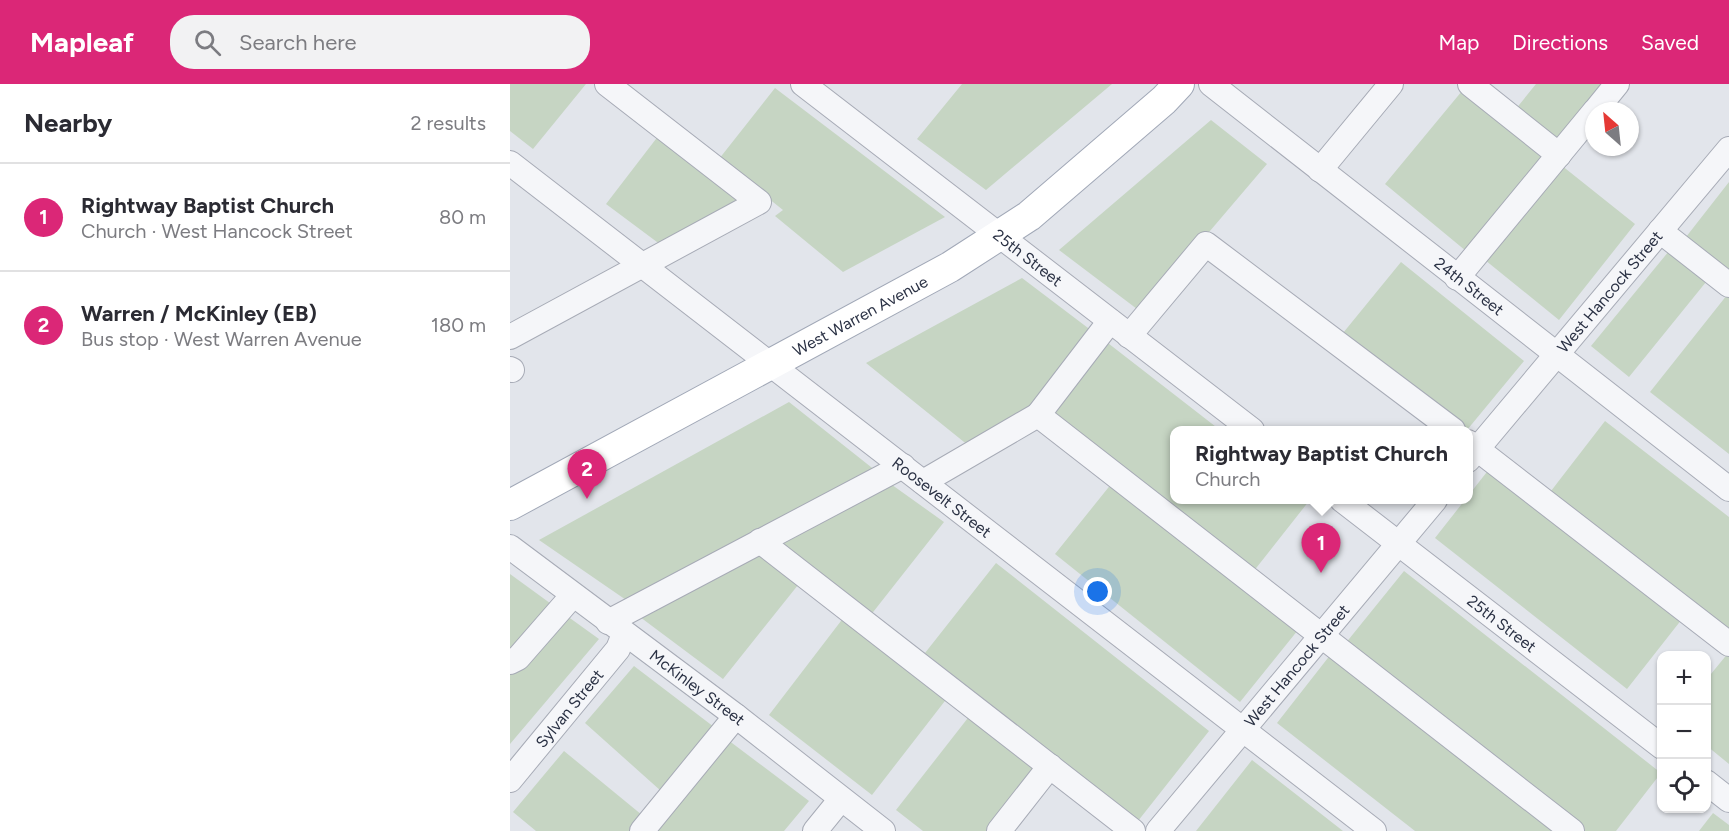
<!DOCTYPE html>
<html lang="en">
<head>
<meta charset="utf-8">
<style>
	body { margin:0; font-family:Figtree,sans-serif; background:#f2f2f3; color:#2b2b33 }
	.controls { position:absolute; right:18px; bottom:18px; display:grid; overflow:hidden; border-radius:12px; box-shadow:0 2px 4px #0004 }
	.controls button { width:54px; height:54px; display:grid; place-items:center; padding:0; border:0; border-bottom:2px solid #e1e1e2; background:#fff; color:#2b2b33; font:30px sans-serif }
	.compass { position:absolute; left:1075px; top:18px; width:54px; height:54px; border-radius:50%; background:#fff; box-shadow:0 2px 4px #0004; rotate:333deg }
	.you { position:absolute; left:588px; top:508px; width:21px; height:21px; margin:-15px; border:4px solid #fff; border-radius:50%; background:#1a73e8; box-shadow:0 0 0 9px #1a73e833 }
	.badge { display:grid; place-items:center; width:39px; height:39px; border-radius:50%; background:#db2777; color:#fff; font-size:20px; font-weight:700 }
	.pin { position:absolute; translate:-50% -50px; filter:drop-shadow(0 2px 3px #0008) }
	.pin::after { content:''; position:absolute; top:32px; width:21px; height:18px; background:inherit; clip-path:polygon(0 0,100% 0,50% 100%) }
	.popup { position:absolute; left:660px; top:342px; width:303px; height:78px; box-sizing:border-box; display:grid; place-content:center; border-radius:12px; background:#fff; filter:drop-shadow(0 2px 4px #0005); font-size:20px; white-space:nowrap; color:#7c7c81 }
	.popup b { font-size:22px; color:#2b2b33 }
	.popup::after { content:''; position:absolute; left:50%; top:100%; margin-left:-12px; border:12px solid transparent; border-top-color:#fff }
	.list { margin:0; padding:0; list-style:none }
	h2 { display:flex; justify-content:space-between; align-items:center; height:78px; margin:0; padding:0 24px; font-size:26px }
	h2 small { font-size:20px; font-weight:400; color:#7c7c81 }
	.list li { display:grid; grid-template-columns:39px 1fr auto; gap:18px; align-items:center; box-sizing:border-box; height:108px; padding:0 24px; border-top:2px solid #e1e1e2 }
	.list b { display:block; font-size:22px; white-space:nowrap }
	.list p { margin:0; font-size:20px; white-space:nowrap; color:#7c7c81 }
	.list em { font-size:20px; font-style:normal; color:#7c7c81 }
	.icon { flex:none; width:33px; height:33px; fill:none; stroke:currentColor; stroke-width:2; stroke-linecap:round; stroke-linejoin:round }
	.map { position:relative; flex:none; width:1219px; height:747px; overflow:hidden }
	header { display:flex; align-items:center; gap:36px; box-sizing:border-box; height:84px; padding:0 30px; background:#db2777; color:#fff }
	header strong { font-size:28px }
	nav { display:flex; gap:33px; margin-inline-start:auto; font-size:21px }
	.search { width:420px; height:54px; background:#f2f2f3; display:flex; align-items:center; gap:15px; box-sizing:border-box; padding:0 21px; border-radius:24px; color:#7c7c81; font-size:22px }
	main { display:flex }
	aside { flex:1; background:#fff }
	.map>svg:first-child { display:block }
</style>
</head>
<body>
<header>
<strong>Mapleaf</strong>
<div class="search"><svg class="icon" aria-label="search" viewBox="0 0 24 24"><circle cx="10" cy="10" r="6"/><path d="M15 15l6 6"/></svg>Search here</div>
<nav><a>Map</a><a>Directions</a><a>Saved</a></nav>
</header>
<main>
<aside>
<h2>Nearby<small>2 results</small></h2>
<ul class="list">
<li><span class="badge">1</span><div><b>Rightway Baptist Church</b><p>Church · West Hancock Street</p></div><em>80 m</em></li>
<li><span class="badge">2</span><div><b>Warren / McKinley (EB)</b><p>Bus stop · West Warren Avenue</p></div><em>180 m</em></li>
</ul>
</aside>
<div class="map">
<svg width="1219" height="747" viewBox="0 0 1219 747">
	<rect width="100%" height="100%" fill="#e2e5eb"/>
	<path fill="#c6d5c3" d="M0 0H76L23 65 0 47Z
		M452 0H602L476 106 407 55Z
		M1026 0H1096L1047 61 1005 26Z
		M265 4 435 133 333 188 265 132 273 126 209 75Z
		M952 7 1033 74 956 167 875 100Z
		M701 36 757 80 631 228 549 166Z
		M149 51 235 116 151 161 96 120Z
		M1051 81 1125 140 1049 236 975 176Z
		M1219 98V187L1176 153Z
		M1159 167 1196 198 1119 293 1081 262Z
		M891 178 1014 277 957 346 833 249Z
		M512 194 582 247 518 329 459 362 356 279Z
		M1217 211 1219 213V370L1140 308Z
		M594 256 710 346H664V416L799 417 743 488 538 328Z
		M279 318 366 387 119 518 29 456Z
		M1095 337 1219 433V545L1041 407Z
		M980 384 1172 535 1117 605 925 454Z
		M378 398 434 438 360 532 265 459Z
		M602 399 788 546 730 618 545 470Z
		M247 467 288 501 213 595 126 530Z
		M486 479 699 647 628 737 415 569Z
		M894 487 1151 689 1106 747H1074L835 560Z
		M0 490 44 522 0 571Z
		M57 532 89 555 0 660V586Z
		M334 533 438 613 362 711 259 631Z
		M1219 568V680L1197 662 1196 596Z
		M821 570 1047 747H905L767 639Z
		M124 582 204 643 151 707 75 639Z
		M461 630 531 685 483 747H413L386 726Z
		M218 656 299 717 274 747H145Z
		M54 667 132 731 119 747H26L3 728Z
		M742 676 833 747H686Z
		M1203 729 1219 741V747H1189Z"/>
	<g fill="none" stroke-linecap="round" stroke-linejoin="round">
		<defs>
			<g id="minor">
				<path id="s1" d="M293 0 742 346"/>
				<path id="s2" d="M701 0 1219 405"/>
				<path d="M960 0 1049 71"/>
				<path d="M1085 27 1107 0"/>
				<path id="s3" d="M0 79 864 747"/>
				<path d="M810 86 881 0"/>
				<path d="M1150 147 1219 201"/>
				<path d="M947 194 1084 28"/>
				<path d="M619 252 696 160 943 346"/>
				<path d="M0 253 249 118 97 0"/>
				<path d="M0 285 2 286"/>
				<path d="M528 331 1062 747"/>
				<path d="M958 358 1219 560"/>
				<path id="s4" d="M958 376 1219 65"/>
				<path d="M413 398 528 331 600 237"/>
				<path id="s5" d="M832 416 1152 663"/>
				<path d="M250 457 623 747"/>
				<path id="s6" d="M0 463 226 632 373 747"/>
				<path d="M98 538 393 382"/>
				<path d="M0 578 8 574 63 511"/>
				<path id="s7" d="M0 696 108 565 114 550"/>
				<path d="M1196 698 1219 716"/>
				<path d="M132 747 226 632"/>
				<path d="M305 747 331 715"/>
				<path d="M489 747 540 682"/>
				<path id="s8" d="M648 747 925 416"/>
			</g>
			<g id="major">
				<path id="s9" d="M0 421 440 183 519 132 654 16 669 0"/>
			</g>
		</defs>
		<use href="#minor" stroke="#a7abb6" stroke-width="26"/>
		<use href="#major" stroke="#a1a8b7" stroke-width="32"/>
		<use href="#minor" stroke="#f5f6f9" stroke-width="24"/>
		<use href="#major" stroke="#fff" stroke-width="30"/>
	</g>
	<g text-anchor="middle" stroke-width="5" stroke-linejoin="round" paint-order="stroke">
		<g font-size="16" fill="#2a3144" stroke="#f2f4f8">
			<text dy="6" stroke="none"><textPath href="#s1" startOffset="284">25th Street</textPath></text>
			<text dy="6" stroke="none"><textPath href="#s2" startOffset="328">24th Street</textPath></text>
			<text dy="6" stroke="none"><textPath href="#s4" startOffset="220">West Hancock Street</textPath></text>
			<text dy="6" stroke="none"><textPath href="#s9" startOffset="398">West Warren Avenue</textPath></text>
			<text dy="6" stroke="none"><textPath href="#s3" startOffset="546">Roosevelt Street</textPath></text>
			<text dy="6" stroke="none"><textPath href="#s5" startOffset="202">25th Street</textPath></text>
			<text dy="6" stroke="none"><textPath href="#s8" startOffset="216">West Hancock Street</textPath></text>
			<text dy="6" stroke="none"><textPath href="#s6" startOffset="234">McKinley Street</textPath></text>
			<text dy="6" stroke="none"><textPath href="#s7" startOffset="93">Sylvan Street</textPath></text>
		</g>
	</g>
</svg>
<div class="controls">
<button>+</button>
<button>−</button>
<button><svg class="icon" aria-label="locate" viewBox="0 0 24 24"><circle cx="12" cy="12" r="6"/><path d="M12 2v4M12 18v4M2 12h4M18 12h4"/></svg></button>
</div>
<svg class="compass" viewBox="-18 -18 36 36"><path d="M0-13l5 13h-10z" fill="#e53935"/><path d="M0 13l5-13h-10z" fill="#7c7c81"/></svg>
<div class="you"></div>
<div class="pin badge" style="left:811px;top:489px">1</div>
<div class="popup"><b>Rightway Baptist Church</b>Church</div>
<div class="pin badge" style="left:77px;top:415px">2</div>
</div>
</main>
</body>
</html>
